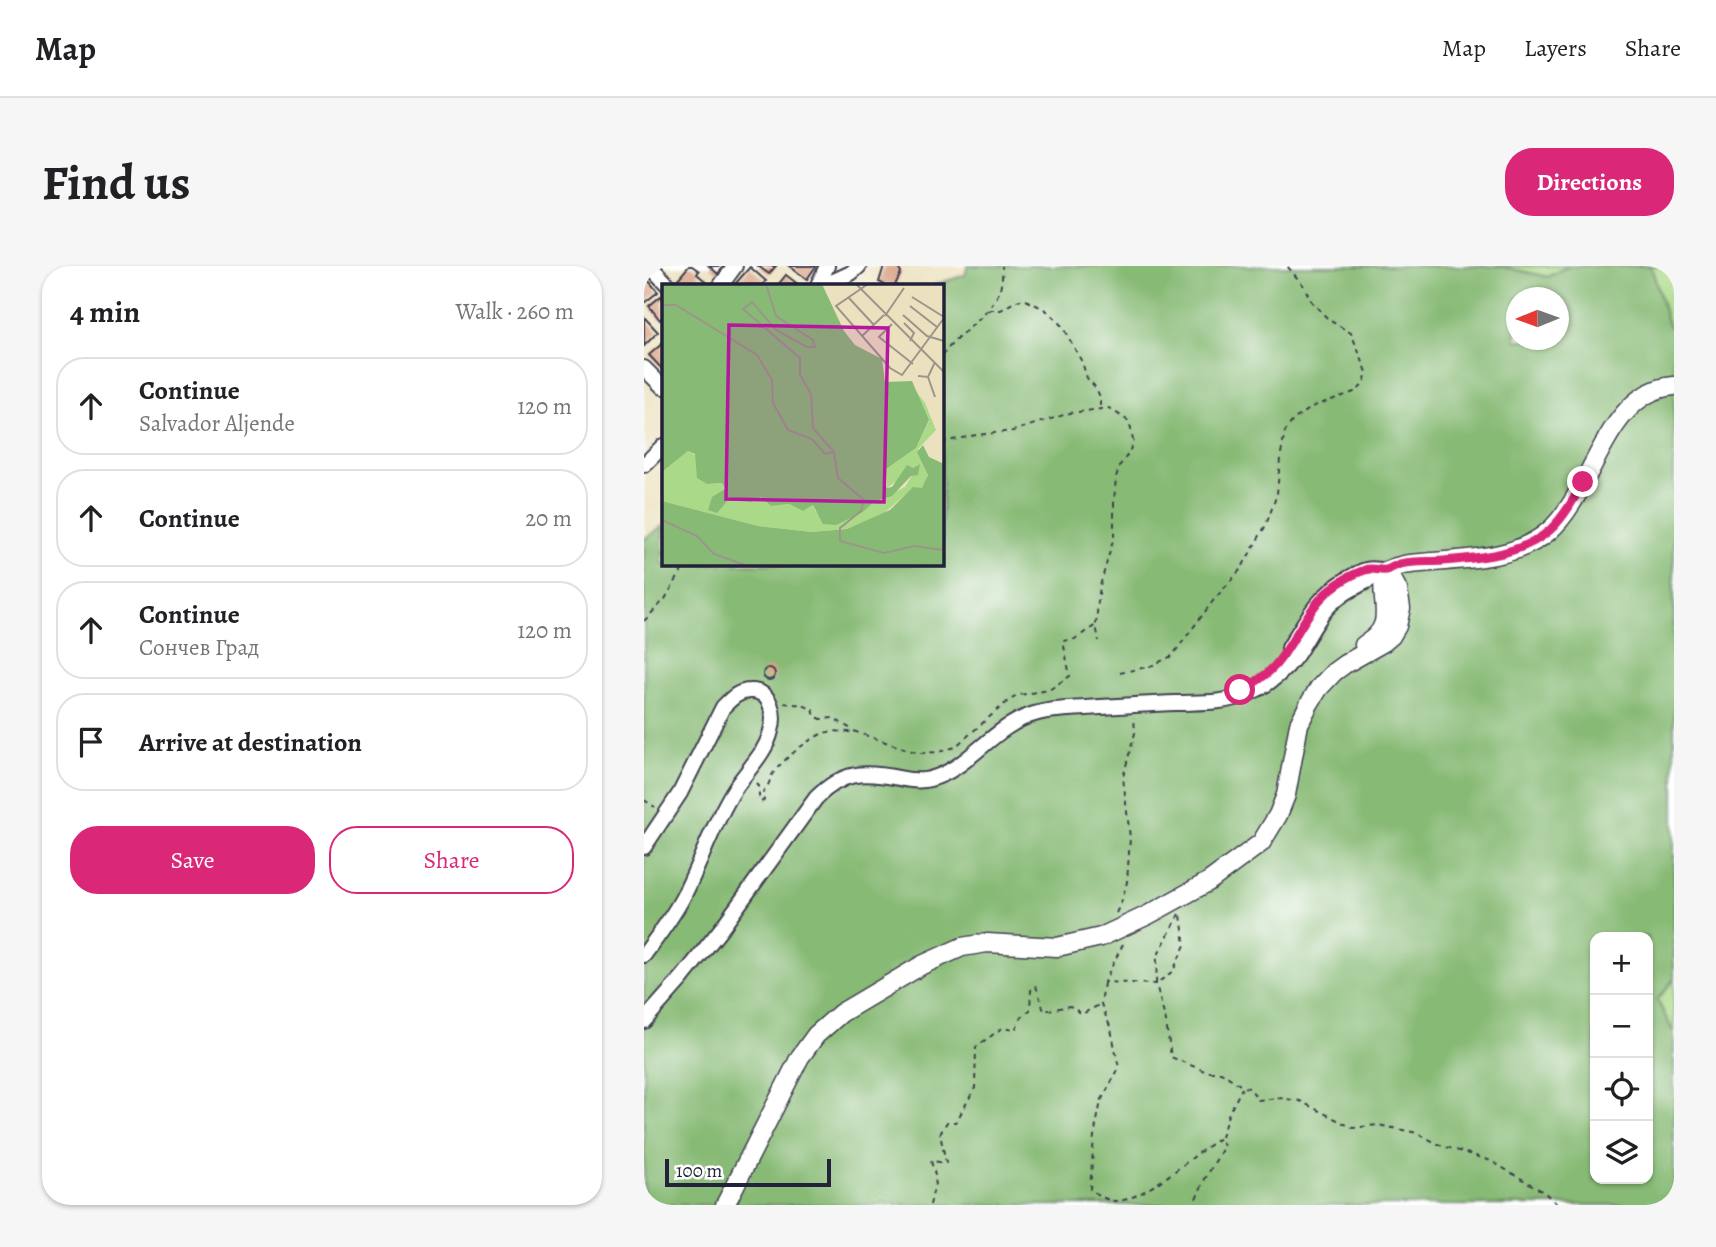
<!DOCTYPE html>
<html lang="en">
<head>
<meta charset="utf-8">
<style>
	body { margin:0; font-family:Alegreya,serif; background:#f6f6f6; color:#202124 }
	.controls { position:absolute; right:21px; bottom:21px; display:grid; overflow:hidden; border-radius:14px; box-shadow:0 2px 5px #0004 }
	.controls button { width:63px; height:63px; display:grid; place-items:center; padding:0; border:0; border-bottom:2px solid #e0e0e0; background:#fff; color:#202124; font:35px sans-serif }
	.compass { position:absolute; left:862px; top:21px; width:63px; height:63px; border-radius:50%; background:#fff; box-shadow:0 2px 5px #0004; rotate:269deg }
	.scale { position:absolute; left:21px; bottom:18px; width:166px; box-sizing:border-box; padding-left:7px; border:4px solid #22223b; border-top:0; font-size:19px; line-height:24px; white-space:nowrap; color:#22223b; -webkit-text-stroke:5px #fff; paint-order:stroke }
	.stop { position:absolute; width:21px; height:21px; margin:-16px; border:5px solid #db2777; border-radius:50%; background:#fff }
	.stop.end { background:#db2777; border-color:#fff; box-shadow:0 2px 7px #0008 }
	.list { margin:0; padding:0; list-style:none }
	h2 { display:flex; justify-content:space-between; align-items:center; height:91px; margin:0; padding:0 28px; font-size:30px }
	h2 small { font-size:23px; font-weight:400; color:#757577 }
	.list li { display:grid; grid-template-columns:46px 1fr auto; gap:21px; align-items:center; box-sizing:border-box; height:98px; margin:0 14px 14px; padding:0 14px; border:2px solid #e0e0e0; border-radius:28px }
	.list b { display:block; font-size:26px; white-space:nowrap }
	.list p { margin:0; font-size:23px; white-space:nowrap; color:#757577 }
	.list em { font-size:23px; font-style:normal; color:#757577 }
	.actions { display:flex; gap:14px; padding:21px 28px }
	.actions a { flex:1; padding:16px 0; border:2px solid #db2777; border-radius:28px; text-align:center; font-size:24px; color:#db2777 }
	.actions .main { background:#db2777; color:#fff }
	.icon { flex:none; width:38px; height:38px; fill:none; stroke:currentColor; stroke-width:2; stroke-linecap:round; stroke-linejoin:round }
	.map { position:relative; flex:none; width:1030px; height:939px; overflow:hidden; border-radius:28px }
	header { display:flex; align-items:center; gap:42px; box-sizing:border-box; height:98px; padding:0 35px; background:#fff; border-bottom:2px solid #e0e0e0 }
	header strong { font-size:33px }
	nav { display:flex; gap:38px; margin-inline-start:auto; font-size:24px }
	.intro { display:flex; align-items:center; justify-content:space-between; box-sizing:border-box; height:168px; padding:0 42px }
	h1 { margin:0; font-size:49px }
	.button { padding:18px 32px; border-radius:28px; background:#db2777; color:#fff; font-size:24px; font-weight:700 }
	main { display:flex; gap:42px; padding:0 42px }
	aside { flex:1; background:#fff; border-radius:28px; box-shadow:0 2px 5px #0004 }
	.map>svg:first-child { display:block }
</style>
</head>
<body>
<header>
<strong>Map</strong>
<nav><a>Map</a><a>Layers</a><a>Share</a></nav>
</header>
<div class="intro"><h1>Find us</h1><a class="button">Directions</a></div>
<main>
<aside>
<h2>4 min<small>Walk · 260 m</small></h2>
<ul class="list">
<li><svg class="icon" aria-label="ahead" viewBox="0 0 24 24"><path d="M12 20V5M6 11l6-6 6 6"/></svg><div><b>Continue</b><p>Salvador Aljende</p></div><em>120 m</em></li>
<li><svg class="icon" aria-label="ahead" viewBox="0 0 24 24"><path d="M12 20V5M6 11l6-6 6 6"/></svg><div><b>Continue</b></div><em>20 m</em></li>
<li><svg class="icon" aria-label="ahead" viewBox="0 0 24 24"><path d="M12 20V5M6 11l6-6 6 6"/></svg><div><b>Continue</b><p>Сончев Град</p></div><em>120 m</em></li>
<li><svg class="icon" aria-label="arrive" viewBox="0 0 24 24"><path d="M6 21V4h12l-3 4 3 4H6"/></svg><div><b>Arrive at destination</b></div></li>
</ul>
<div class="actions"><a class="main">Save</a><a>Share</a></div>
</aside>
<div class="map">
<svg width="1030" height="939" viewBox="0 0 1030 939">
	<rect width="100%" height="100%" fill="#fff"/>
	<filter id="ink" filterUnits="userSpaceOnUse"><feTurbulence type="fractalNoise" baseFrequency=".0143" numOctaves="2"/><feDisplacementMap in="SourceGraphic" scale="14" xChannelSelector="R" yChannelSelector="G"/><feConvolveMatrix kernelMatrix="1 2 1 2 8 2 1 2 1" color-interpolation-filters="sRGB"/></filter>
	<filter id="wash" filterUnits="userSpaceOnUse"><feTurbulence type="fractalNoise" baseFrequency=".00686" numOctaves="4" result="noise"/><feDisplacementMap in="SourceGraphic" scale="28" xChannelSelector="R" yChannelSelector="G"/><feGaussianBlur stdDeviation="1.57" result="paint"/><feColorMatrix in="noise" values="0 0 0 0 0 0 0 0 0 0 0 0 0 0 0 0 0 1.4 0 .05"/><feComposite in="paint" operator="in"/></filter>
	<g filter="url(#wash)">
		<rect width="100%" height="100%" fill="#ece1bf"/>
		<path fill="#aada88" stroke="#667e62" stroke-width="2" d="M854 0H925L904 11Z
			M1007 0H1030V65L1024 59Z
			M1030 713V767L1013 734Z"/>
		<path fill="#87ba74" stroke="#546e58" stroke-width="2" fill-rule="evenodd" d="M324 0H854L904 11 925 0H1007L1024 59 1030 65V713L1013 734 1030 767V939H0V273L19 260V298H298V19H290L321 9ZM872 32H914V74H872ZM951 671H1004V913H951Z"/>
		<g id="blocks">
			<path fill="#d89e80" d="M45 0H48L55 5 53 8 66 19H40L33 14Z
				M65 0H80L74 8Z
				M114 0H132L125 8Z
				M145 0H172L163 13Z
				M240 0H253L257 7 251 19H241L235 16Z
				M106 1 122 15 118 19H94L92 17Z
				M0 9 14 26 0 37Z
				M142 9 155 19H134Z
				M17 30 19 33V51L16 54 5 40Z
				M0 51 14 66 0 80Z
				M19 77V104L5 89Z
				M119 408a6 6 0 1 1 12 0a6 6 0 1 1-12 0Z"/>
		</g>
	</g>
	<g filter="url(#ink)">
		<use href="#blocks" fill-opacity="0" stroke="#403f4f" stroke-width="2"/>
		<g fill="none" stroke-linecap="round" stroke-linejoin="round">
			<defs>
				<path id="minor" d="M6 0 24 19
					M77 19 91 0
					M174 19 183 0
					M181 19 207 7 215 0
					M0 102 19 121
					M0 199 19 180
					M645 382C663 352 674 330 705 312 719 304 724 301 741 305
					M0 581 36 527 79 441C87 433 94 425 106 425 127 424 132 448 127 465 122 487 102 505 90 524 69 557 57 596 39 631 28 652 14 670 0 689
					M0 755 38 712 77 663 172 532C199 505 219 505 255 512 265 514 276 516 286 513 326 503 349 458 394 447 409 443 426 443 442 442 472 440 502 438 532 437 555 436 578 438 600 429 620 422 638 408 651 391 662 375 670 357 683 342 698 325 722 317 741 305"/>
				<path id="major" d="M741 305C759 297 769 298 788 296 826 293 874 292 905 265 950 226 962 125 1030 120
					M720 379C756 358 733 336 741 305
					M81 939 156 791 172 769 197 747 278 699 318 681 343 677 413 681 457 671 504 649 564 616 617 577 634 549 642 529 655 458 665 438 675 422 690 406 701 398 740 376 747 370 753 360 757 342 754 324 747 311 741 305"/>
			</defs>
			<use href="#minor" stroke="#403f4f" stroke-width="18"/>
			<use href="#major" stroke="#403f4f" stroke-width="21"/>
			<path stroke="#403f4f" stroke-width="2" stroke-dasharray="5 5" stroke-linecap="butt" d="M345 44H357L372 35 380 33 402 44 418 60 438 96 443 112 452 122 456 131V142
				M298 90C320 58 362 47 358 0
				M298 175 300 176 332 169 369 165 426 147 465 142 483 154 487 163 489 175 485 187 476 199 472 211 470 236V271L456 320 454 335 452 359 455 375
				M0 355 21 333 42 298
				M476 407 507 400 528 390 569 335 597 303 622 259 633 228 636 193 641 166 649 154 670 140 713 125 720 117 723 106 707 67 685 54 667 35 660 20 643 0
				M140 437 159 439 169 444 171 450 177 453 189 452 212 466 274 487 295 486 311 481 364 435 375 429 405 424 426 410 419 375 431 373 452 359
				M112 517C117 523 113 530 117 536L120 534C117 525 120 526 124 519 126 516 126 512 128 509 138 494 164 473 180 467 189 464 199 466 208 466
				M0 534 11 541
				M472 647 477 637 483 616 486 572 479 511 491 467 490 451
				M535 648 513 691 512 718 529 705 541 679 537 649
				M479 678 460 716 512 718 522 756 527 791 563 806H577L599 821 606 822 614 834 636 832 656 835 709 862 734 859 773 867 796 879 847 895 900 926 914 939
				M460 717 457 738 467 763 475 802 457 835 450 870 446 923C453 928 461 934 470 935 498 937 551 887 576 872L580 880 561 913 549 939
				M577 871 584 849 598 822
				M286 939 292 913 287 895 302 897 296 868 303 856H312L331 822 332 781 358 762 371 764 377 752 386 744 387 724 392 720 400 745 426 740 438 748 455 739"/>
			<use href="#minor" stroke="#fff" stroke-width="14"/>
			<use href="#major" stroke="#fff" stroke-width="18"/>
		</g>
	</g>
	<g fill="none" stroke-linecap="round" stroke-linejoin="round" filter="url(#ink)">
		<path stroke="#db2777" stroke-width="9" d="M596 424C642 404 645 372 673 337 684 323 703 310 721 304 728 301 734 305 742 304 747 303 751 299 756 298 770 295 786 296 799 295 835 292 878 289 906 264 920 251 930 233 939 216"/>
	</g>
	<g transform="translate(18 18)">
		<rect width="282" height="282" fill="#ece1bf"/>
		<path d="M250 102 263 119 274 146 256 165 266 191 261 204H251L221 230 185 245 150 248 96 242 0 217V188L26 167 33 171 45 200 60 199 66 216 89 218 99 213 109 222 127 220 141 227 151 221 154 228 183 234 201 228 213 217 243 203 257 180 225 204 224 185 254 164 267 137Z" fill="#aada88"/>
		<path d="M0 0H160L182 47 193 61 220 75 223 98 250 97 267 136 254 164 224 185 221 197 225 204 230 203 245 181 251 184 258 180 256 191 249 192 230 212 213 217 201 228 174 241 161 240 151 221 141 227 127 220 109 222 99 213 89 218 66 216 55 229 46 226 50 213 63 205 60 199 45 200 35 194 33 170 26 167 0 188ZM261 161 267 173 282 180V281H0V217L96 242 150 248 185 245 228 226 251 203 260 204 266 191 255 168Z" fill="#87ba74"/>
		<path fill="none" stroke="#9b958a" stroke-width="2" d="M104 0 114 32 151 56 153 63H145L114 46 90 18 81 25 138 74V91L149 110 151 144 172 168M194 0 282 88M206 0 174 22 228 84 240 91 282 34M186 13 212 41M250 13 282 33M0 21H14L95 71 110 96 111 119 126 146 150 155 163 170 172 168M248 22 275 43M241 31 265 52 282 57M223 32 242 4M242 39 252 49 248 57M230 40 217 53 251 80M200 52 222 31M256 92 266 93 273 78M266 93 273 113M172 168 176 194 202 216 199 227 178 244V257L222 269 252 262 282 266M0 236 35 252 52 270 83 281"/>
		<path fill="#b5179e" fill-opacity="0.15" stroke="#b5179e" stroke-width="3.5" d="M67 41 226 44 222 218 64 215Z"/>
		<rect width="282" height="282" fill="none" stroke="#22223b" stroke-width="3.5"/>
	</g>
</svg>
<div class="controls">
<button>+</button>
<button>−</button>
<button><svg class="icon" aria-label="locate" viewBox="0 0 24 24"><circle cx="12" cy="12" r="6"/><path d="M12 2v4M12 18v4M2 12h4M18 12h4"/></svg></button>
<button><svg class="icon" aria-label="layers" viewBox="0 0 24 24"><path d="M12 4l9 5-9 5-9-5zM3 14l9 5 9-5"/></svg></button>
</div>
<svg class="compass" viewBox="-18 -18 36 36"><path d="M0-13l5 13h-10z" fill="#e53935"/><path d="M0 13l5-13h-10z" fill="#757577"/></svg>
<div class="scale">100 m</div>
<div class="stop" style="left:596px;top:424px"></div>
<div class="stop end" style="left:939px;top:216px"></div>
</div>
</main>
</body>
</html>
